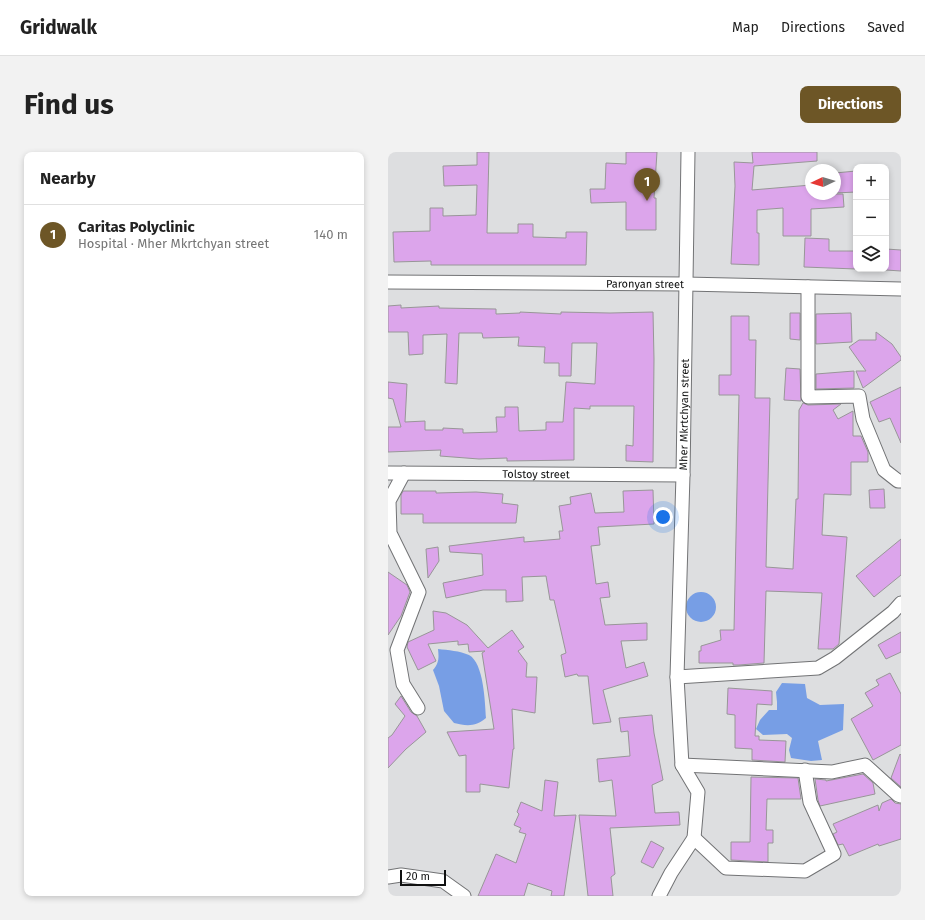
<!DOCTYPE html>
<html lang="en">
<head>
<meta charset="utf-8">
<style>
	body { margin:0; font-family:"Fira Sans",sans-serif; background:#f2f2f2; color:#222 }
	.controls { position:absolute; right:12px; top:12px; display:grid; overflow:hidden; border-radius:8px; box-shadow:0 2px 6px #0003 }
	.controls button { width:36px; height:36px; display:grid; place-items:center; padding:0; border:0; border-bottom:1px solid #e0e0e0; background:#fff; color:#222; font:20px sans-serif }
	.compass { position:absolute; left:417px; top:12px; width:36px; height:36px; border-radius:50%; background:#fff; box-shadow:0 2px 6px #0003; rotate:266deg }
	.scale { position:absolute; left:12px; bottom:10px; width:46px; box-sizing:border-box; padding-left:4px; border:2px solid #101111; border-top:0; font-size:11px; line-height:14px; white-space:nowrap; color:#101111; -webkit-text-stroke:3px #fff; paint-order:stroke }
	.you { position:absolute; left:275px; top:365px; width:14px; height:14px; margin:-10px; border:3px solid #fff; border-radius:50%; background:#1a73e8; box-shadow:0 0 0 6px #1a73e833 }
	.badge { display:grid; place-items:center; width:26px; height:26px; border-radius:50%; background:#6d5626; color:#fff; font-size:13px; font-weight:700 }
	.pin { position:absolute; translate:-50% -33px; filter:drop-shadow(0 1px 2px #0008) }
	.pin::after { content:''; position:absolute; top:21px; width:14px; height:12px; background:inherit; clip-path:polygon(0 0,100% 0,50% 100%) }
	.list { margin:0; padding:0; list-style:none }
	h2 { display:flex; justify-content:space-between; align-items:center; height:52px; margin:0; padding:0 16px; font-size:17px }
	h2 small { font-size:13px; font-weight:400; color:#767676 }
	.list li { display:grid; grid-template-columns:26px 1fr auto; gap:12px; align-items:center; box-sizing:border-box; height:60px; padding:0 16px; border-top:1px solid #e0e0e0 }
	.list b { display:block; font-size:15px; white-space:nowrap }
	.list p { margin:0; font-size:13px; white-space:nowrap; color:#767676 }
	.list em { font-size:13px; font-style:normal; color:#767676 }
	.icon { flex:none; width:22px; height:22px; fill:none; stroke:currentColor; stroke-width:2; stroke-linecap:round; stroke-linejoin:round }
	.map { position:relative; flex:none; width:513px; height:744px; overflow:hidden; border-radius:8px }
	header { display:flex; align-items:center; gap:24px; box-sizing:border-box; height:56px; padding:0 20px; background:#fff; border-bottom:1px solid #e0e0e0 }
	header strong { font-size:19px }
	nav { display:flex; gap:22px; margin-inline-start:auto; font-size:14px }
	.intro { display:flex; align-items:center; justify-content:space-between; box-sizing:border-box; height:96px; padding:0 24px }
	h1 { margin:0; font-size:28px }
	.button { padding:10px 18px; border-radius:8px; background:#6d5626; color:#fff; font-size:14px; font-weight:700 }
	main { display:flex; gap:24px; padding:0 24px }
	aside { flex:1; background:#fff; border-radius:8px; box-shadow:0 2px 6px #0003 }
	.map>svg:first-child { display:block }
</style>
</head>
<body>
<header>
<strong>Gridwalk</strong>
<nav><a>Map</a><a>Directions</a><a>Saved</a></nav>
</header>
<div class="intro"><h1>Find us</h1><a class="button">Directions</a></div>
<main>
<aside>
<h2>Nearby<small></small></h2>
<ul class="list">
<li><span class="badge">1</span><div><b>Caritas Polyclinic</b><p>Hospital · Mher Mkrtchyan street</p></div><em>140 m</em></li>
</ul>
</aside>
<div class="map">
<svg width="513" height="744" viewBox="0 0 513 744">
	<rect width="100%" height="100%" fill="#dddee0"/>
	<path fill="#779ee5" d="M298 455a15 15 0 1 1 30 0a15 15 0 1 1-30 0Z
		M50 497C60 498 72 499 81 503 96 511 97 551 98 566 88 575 78 574 66 571L56 559 51 534 45 518C51 511 51 506 50 497Z
		M394 531 417 532 419 546 432 553 456 552 455 578 430 589 434 608 423 609 403 606 401 598 404 586 399 582 375 583 368 577 372 568 381 558H389V550L388 540Z"/>
	<path fill="#dca5eb" stroke="#989698" d="M89 0H101L99 81H130V72H145V85L178 86V80H199L198 113H43V109L6 110 5 80 42 79V56H55V64L88 63 89 33 56 34 55 14 89 13Z
		M238 0H269L266 46H268V78H238V50L203 51 202 37H217L218 11 238 12Z
		M364 0H429V9L366 14 364 38 423 33V42H455L456 55 423 57V84H395V56L369 58V81H371V113L343 112 347 34 346 10 365 11Z
		M468 19V40L447 41V21Z
		M417 86 441 87V99H468V117L416 115Z
		M498 97 513 98V119L498 118Z
		M13 153V156L51 154V156L108 157V162L132 161V160L173 162V160L222 161 265 160 266 207 265 310 238 309V293L245 294 246 254H202V257L186 256V308L119 309V306L91 307 52 304 53 298 0 300V275H13L5 247 0 246V230L19 232 17 270 37 269V278H55V276L75 277V281L109 280 108 265H117V255H130L131 279 158 278V270H175L178 230 207 232 209 191H184L183 224H171V211H156L157 195 130 194 131 185 95 186 94 181H71L69 232 57 231 59 182 35 183V202L21 203 20 180H0V154Z
		M402 161H412V188L402 187Z
		M463 161 464 190 428 192V162Z
		M343 164H361V188H368L367 246H382L378 415 405 417 408 347H410L411 258 415 251 420 253 453 252 445 258 450 267 465 259V284H473L480 300V310H463V343L436 342 434 383 459 385 451 492 445 497H430L434 441 378 439 376 511 351 513H345V511H311V499H313V494L333 488 332 478H346L351 243H331V223H343Z
		M488 180 504 192 513 205V208L475 236 468 219H478L461 195 471 188H488Z
		M398 216 412 217 413 249 396 248Z
		M466 219V236L428 237V222Z
		M513 235V291L502 266 491 270 482 250Z
		M496 337 497 356H482L481 338Z
		M265 338 266 372 210 375 212 393 203 394 208 432 220 430 222 445 212 446 217 473 259 471V488L233 489 238 516 256 510 260 524 215 538 223 570 205 572 200 524H190L189 522 177 525 173 503 178 501 166 448H162L158 424 134 425 135 449 118 450V438H95L58 446 55 431 95 423 94 402 62 400 61 394 136 385V390L172 387 171 379H175L171 354 183 352 182 345 203 341 207 361 236 360 235 339Z
		M15 339H48V341L88 340 115 342 114 351 130 353 128 371H35V362H13V343Z
		M513 387V423L486 445 468 424Z
		M50 395 51 409 40 426 38 397Z
		M0 420 19 433 22 440 13 464 0 483Z
		M45 459 58 461 79 473 100 496 124 478 136 495 130 499 139 511 138 525H149L147 561 124 557 126 597H125L121 636 92 632V640H78V603L71 604 59 580 106 577 94 501 97 499 81 500 80 492 70 493V489L40 492 48 509 30 518 19 495 20 490 46 478Z
		M513 480V500L498 507 490 493Z
		M502 521 513 542V593L485 608 463 567 485 554 477 541 491 533 488 528Z
		M340 536 384 539V553L369 552 367 584H371V588L398 589 397 610 364 608V597L347 596V563L339 562Z
		M13 544 23 560 29 564 38 580 18 597 0 616V586L4 583 17 564 7 552Z
		M264 563 266 581 275 628 264 633 267 661 291 660 292 673 222 676 227 722 223 725 225 744H200L191 663 228 664 224 628 211 630 209 607 242 604 240 579 233 580 231 566Z
		M512 602 513 603V635L503 626Z
		M475 622 485 631 487 642 432 654 430 648 427 627 438 628V629Z
		M363 625 410 626 413 647H379L378 678H385V691H380V710L343 708V690H362Z
		M157 628 170 630 166 664 188 663 176 744H163L164 739 140 731 136 744H90L108 702 128 711 138 682 131 680 133 676 126 673 131 662 129 660 133 650 154 659Z
		M503 647 507 651 513 652V687L491 694 490 692 461 704 455 692 450 693 445 682 449 680 445 672 490 653 491 659 494 651Z
		M263 689 276 696 265 716 253 710Z"/>
	<g fill="none" stroke-linecap="round" stroke-linejoin="round">
		<defs>
			<g id="street">
				<path id="s1" d="M0 130 297 132 513 137"/>
				<path d="M420 135V245L471 244 475 267 496 318 510 329H513"/>
				<path id="s2" d="M0 321 295 323"/>
				<path d="M16 321 1 349 2 381 31 440 9 498 15 532 30 556"/>
				<path d="M289 525 430 516 447 506 505 460 513 451"/>
				<path d="M294 613 444 620 477 613 510 643 513 644"/>
				<path d="M306 686 338 716 417 719 446 702 422 650 417 618"/>
				<path d="M0 725 13 723 55 729 76 744"/>
				<path id="s3" d="M271 744 283 721 306 686 310 640 294 613 289 525 295 323 300 0"/>
			</g>
		</defs>
		<use href="#street" stroke="#727375" stroke-width="15"/>
		<use href="#street" stroke="#fff" stroke-width="13"/>
	</g>
	<g text-anchor="middle" stroke-width="3" stroke-linejoin="round" paint-order="stroke">
		<g font-size="11" fill="#101111" stroke="#fff">
			<text dy="4" stroke="none"><textPath href="#s1" startOffset="257">Paronyan street</textPath></text>
			<text dy="4" stroke="none"><textPath href="#s3" startOffset="496">Mher Mkrtchyan street</textPath></text>
			<text dy="4" stroke="none"><textPath href="#s2" startOffset="148">Tolstoy street</textPath></text>
		</g>
	</g>
</svg>
<div class="controls">
<button>+</button>
<button>−</button>
<button><svg class="icon" aria-label="layers" viewBox="0 0 24 24"><path d="M12 4l9 5-9 5-9-5zM3 14l9 5 9-5"/></svg></button>
</div>
<svg class="compass" viewBox="-18 -18 36 36"><path d="M0-13l5 13h-10z" fill="#e53935"/><path d="M0 13l5-13h-10z" fill="#767676"/></svg>
<div class="scale">20 m</div>
<div class="you"></div>
<div class="pin badge" style="left:259px;top:49px">1</div>
</div>
</main>
</body>
</html>
